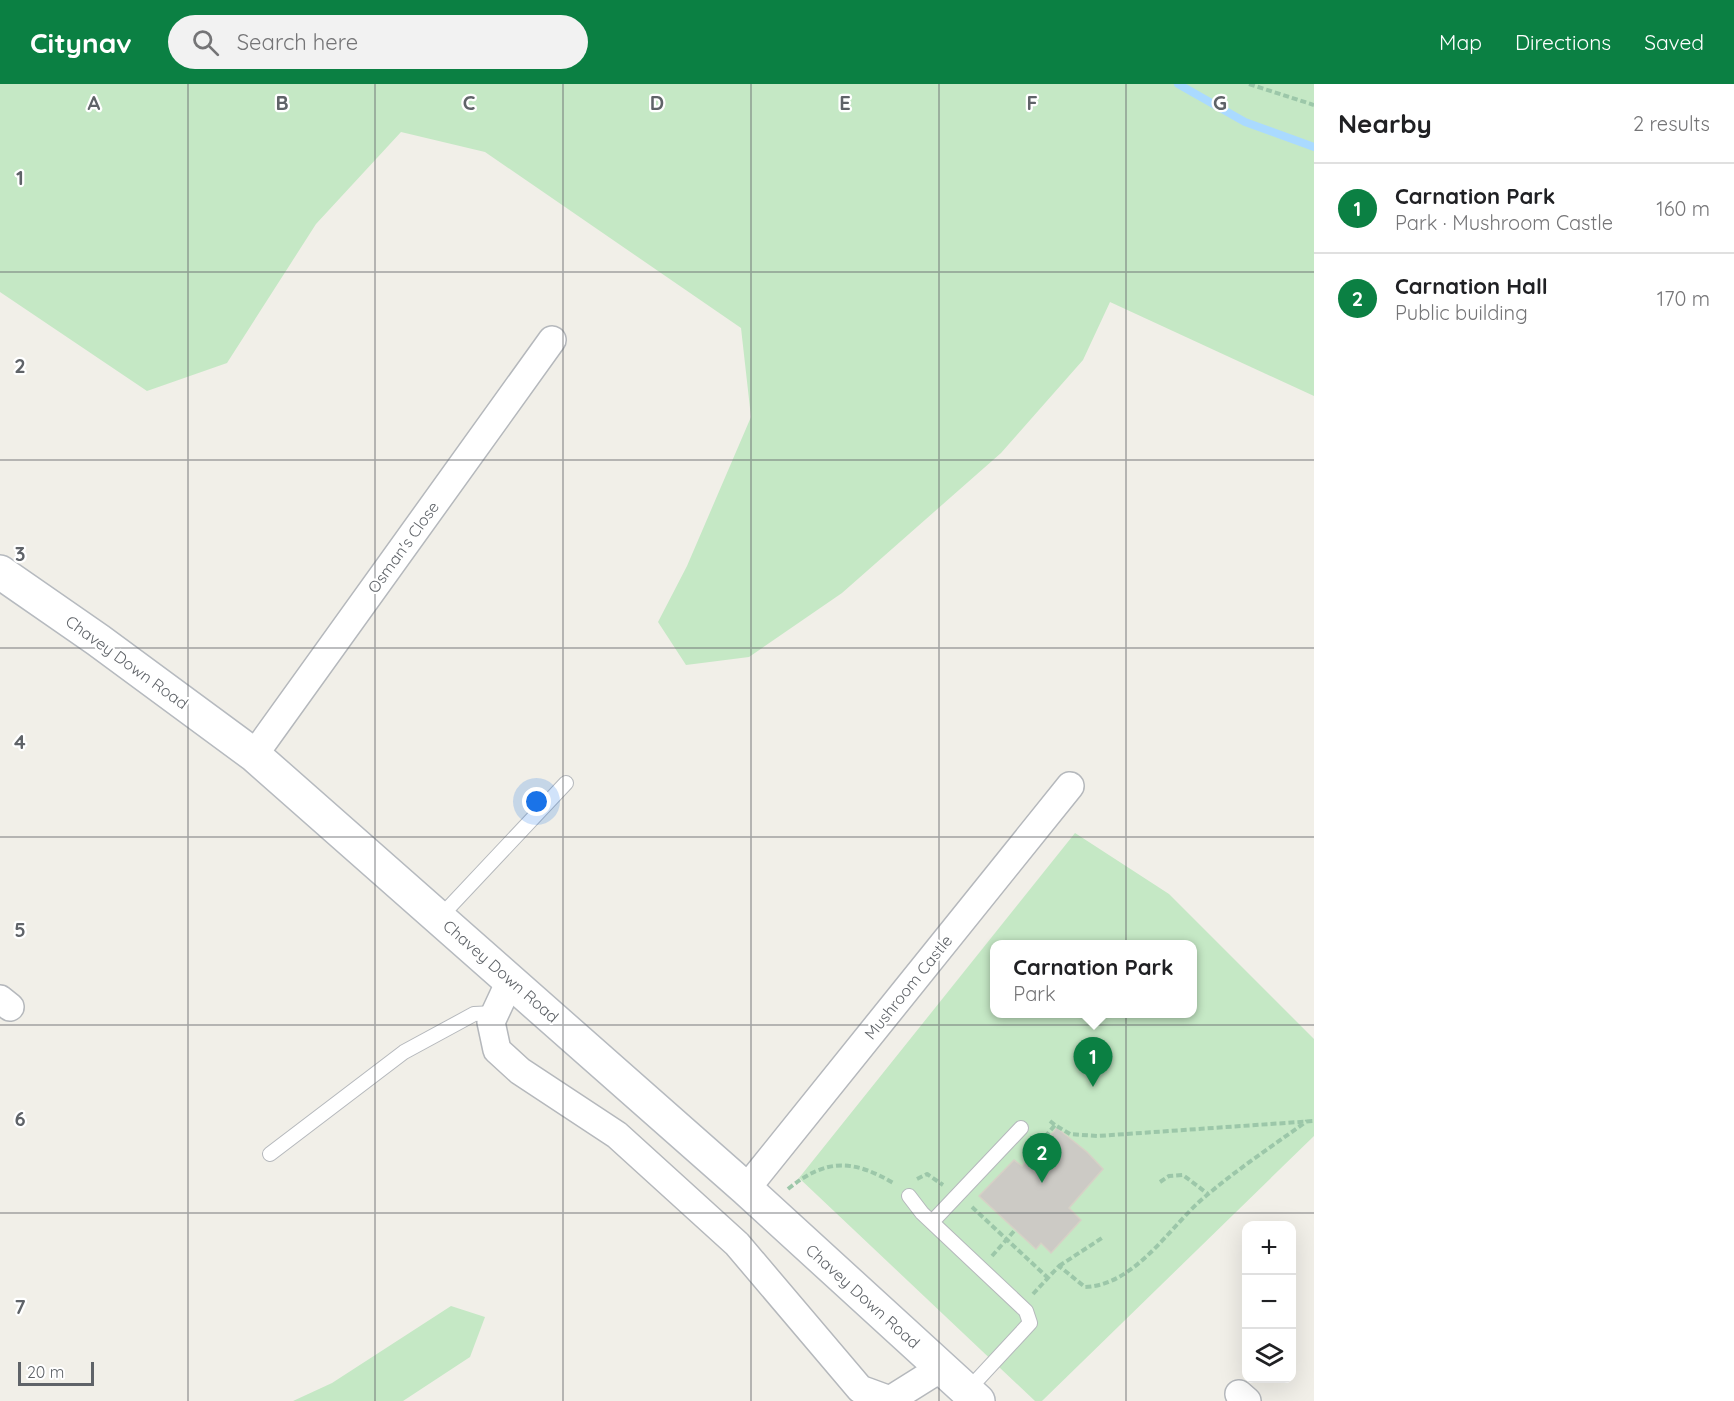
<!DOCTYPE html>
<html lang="en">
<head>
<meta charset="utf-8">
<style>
	body { margin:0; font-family:Quicksand,sans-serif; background:#f2f2f2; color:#202124 }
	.controls { position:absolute; right:18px; bottom:18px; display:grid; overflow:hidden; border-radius:12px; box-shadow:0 6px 24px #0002 }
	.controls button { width:54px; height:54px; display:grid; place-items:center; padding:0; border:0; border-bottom:2px solid #e0e0e0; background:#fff; color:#202124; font:30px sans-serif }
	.scale { position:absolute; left:18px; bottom:15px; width:76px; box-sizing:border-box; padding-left:6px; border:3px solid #5f6368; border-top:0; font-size:16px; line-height:21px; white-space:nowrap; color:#5f6368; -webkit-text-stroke:4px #fff; paint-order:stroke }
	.you { position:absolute; left:537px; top:718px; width:21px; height:21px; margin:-15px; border:4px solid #fff; border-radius:50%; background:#1a73e8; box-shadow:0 0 0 9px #1a73e833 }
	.badge { display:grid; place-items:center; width:39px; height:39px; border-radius:50%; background:#0b8043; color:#fff; font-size:20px; font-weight:700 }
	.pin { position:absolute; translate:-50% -50px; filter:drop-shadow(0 2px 3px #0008) }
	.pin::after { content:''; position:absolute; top:32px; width:21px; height:18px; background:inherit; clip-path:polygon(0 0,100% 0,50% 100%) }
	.popup { position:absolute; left:990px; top:856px; width:207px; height:78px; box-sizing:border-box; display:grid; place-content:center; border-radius:12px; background:#fff; filter:drop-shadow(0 2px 4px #0005); font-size:20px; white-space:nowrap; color:#757577 }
	.popup b { font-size:22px; color:#202124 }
	.popup::after { content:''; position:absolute; left:50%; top:100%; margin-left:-12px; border:12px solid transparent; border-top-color:#fff }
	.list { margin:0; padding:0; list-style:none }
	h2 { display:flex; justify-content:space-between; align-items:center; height:78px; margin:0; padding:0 24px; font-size:26px }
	h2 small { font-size:20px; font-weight:400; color:#757577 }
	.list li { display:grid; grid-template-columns:39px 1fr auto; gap:18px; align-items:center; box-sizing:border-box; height:90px; padding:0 24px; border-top:2px solid #e0e0e0 }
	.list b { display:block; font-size:22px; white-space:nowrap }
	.list p { margin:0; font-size:20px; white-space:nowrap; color:#757577 }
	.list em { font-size:20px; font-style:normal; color:#757577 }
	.icon { flex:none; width:33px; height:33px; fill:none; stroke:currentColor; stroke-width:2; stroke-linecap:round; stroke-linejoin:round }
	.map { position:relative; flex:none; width:1314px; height:1317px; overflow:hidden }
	header { display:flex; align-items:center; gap:36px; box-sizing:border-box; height:84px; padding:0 30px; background:#0b8043; color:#fff }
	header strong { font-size:28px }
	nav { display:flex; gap:33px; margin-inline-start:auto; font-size:21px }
	.search { width:420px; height:54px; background:#f2f2f2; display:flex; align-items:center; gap:15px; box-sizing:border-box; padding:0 21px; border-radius:33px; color:#757577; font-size:22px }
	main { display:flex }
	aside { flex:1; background:#fff }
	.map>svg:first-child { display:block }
</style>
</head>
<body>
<header>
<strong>Citynav</strong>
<div class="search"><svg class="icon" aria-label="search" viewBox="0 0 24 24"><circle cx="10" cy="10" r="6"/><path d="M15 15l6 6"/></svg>Search here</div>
<nav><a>Map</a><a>Directions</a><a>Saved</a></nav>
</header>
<main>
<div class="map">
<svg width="1314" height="1317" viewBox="0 0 1314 1317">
	<rect width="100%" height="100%" fill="#f1efe8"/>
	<path fill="#c5e8c5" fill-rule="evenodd" d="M0 0H1314V312L1110 218 1083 276 1001 369 842 509 749 573 686 581 658 538 687 482 751 333 741 244 485 68 401 48 316 140 227 279 147 307 0 208Z
		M1075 749 1169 810 1314 955V1052L1042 1317H1035L799 1094ZM994 860H1192V930H994Z
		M451 1222 485 1233 470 1273 403 1317H293L332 1299Z"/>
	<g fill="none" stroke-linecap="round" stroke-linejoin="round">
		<path stroke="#aadaff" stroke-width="8" d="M1178 0 1245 38 1314 63"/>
	</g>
	<path fill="#cccac5" stroke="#d6d1c6" stroke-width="1.5" d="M1057 1044 1087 1068 1103 1085 1069 1124 1081 1136 1051 1169 1041 1159 1036 1165 979 1112 1014 1076 1022 1082Z"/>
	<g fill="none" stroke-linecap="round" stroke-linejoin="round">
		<defs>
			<path id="service" d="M440 833 566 699
				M270 1070 404 968 474 930 495 929
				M909 1112 922 1129 1026 1227 1030 1239 967 1307
				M932 1138 1021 1044"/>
			<path id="minor" d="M254 671 552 256
				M511 895 491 938 497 966 520 987 617 1051 737 1160 860 1305 890 1316 941 1284
				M0 915 10 923
				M746 1105 1070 702
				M1239 1310 1247 1317"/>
			<path id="secondary" d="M0 488 98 556 254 671 746 1105 978 1317"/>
		</defs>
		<use href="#service" stroke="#b5b8bc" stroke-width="16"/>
		<use href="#minor" stroke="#b5b8bc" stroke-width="30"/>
		<use href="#secondary" stroke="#b6babf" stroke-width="36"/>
		<path stroke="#9cc7a9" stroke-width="4" stroke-dasharray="6 3" stroke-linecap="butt" d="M1249 0 1314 21
			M1050 1037 1055 1041
			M1025 1069 1032 1068 1055 1041 1070 1050 1097 1052 1314 1037
			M917 1095 927 1090 943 1101
			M1160 1098 1169 1092 1183 1091 1208 1110
			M788 1105C826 1074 853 1075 895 1100
			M972 1123 1048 1194
			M992 1172 1015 1146
			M1059 1182 1102 1154
			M1033 1210 1059 1182 1085 1203C1137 1201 1171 1140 1207 1111 1239 1084 1274 1061 1307 1037"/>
		<use href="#service" stroke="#fff" stroke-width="14"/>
		<use href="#minor" stroke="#fff" stroke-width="27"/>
		<use href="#secondary" stroke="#fff" stroke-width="33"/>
	</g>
	<path fill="none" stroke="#5f6368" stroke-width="1.5" stroke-opacity="0.55" d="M188 0V1317M375 0V1317M563 0V1317M751 0V1317M939 0V1317M1126 0V1317M0 188H1314M0 376H1314M0 564H1314M0 753H1314M0 941H1314M0 1129H1314"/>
	<g text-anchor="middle" stroke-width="4.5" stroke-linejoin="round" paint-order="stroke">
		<g font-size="16" fill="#5f6368" stroke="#fff">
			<text transform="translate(403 463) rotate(-54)" y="6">Osman's Close</text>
			<text transform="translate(127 578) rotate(36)" y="6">Chavey Down Road</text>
			<text transform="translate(501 887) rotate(41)" y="6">Chavey Down Road</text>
			<text transform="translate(908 903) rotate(-51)" y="6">Mushroom Castle</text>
			<text transform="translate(863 1212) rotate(42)" y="6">Chavey Down Road</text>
		</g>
	</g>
	<g font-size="20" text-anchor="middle" font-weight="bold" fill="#5f6368" stroke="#fff" stroke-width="4.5" stroke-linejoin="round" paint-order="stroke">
		<text x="94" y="26">A</text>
		<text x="282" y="26">B</text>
		<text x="469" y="26">C</text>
		<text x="657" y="26">D</text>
		<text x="845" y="26">E</text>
		<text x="1032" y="26">F</text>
		<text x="1220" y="26">G</text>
		<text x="20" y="101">1</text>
		<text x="20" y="289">2</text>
		<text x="20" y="477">3</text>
		<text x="20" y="665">4</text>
		<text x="20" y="853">5</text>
		<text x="20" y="1042">6</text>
		<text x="20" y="1230">7</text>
	</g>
</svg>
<div class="controls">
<button>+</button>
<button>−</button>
<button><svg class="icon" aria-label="layers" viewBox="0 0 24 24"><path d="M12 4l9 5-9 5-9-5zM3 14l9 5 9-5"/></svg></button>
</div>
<div class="scale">20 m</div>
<div class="you"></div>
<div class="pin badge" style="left:1093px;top:1003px">1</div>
<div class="popup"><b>Carnation Park</b>Park</div>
<div class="pin badge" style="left:1042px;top:1099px">2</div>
</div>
<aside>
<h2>Nearby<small>2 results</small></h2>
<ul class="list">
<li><span class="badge">1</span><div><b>Carnation Park</b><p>Park · Mushroom Castle</p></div><em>160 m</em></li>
<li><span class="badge">2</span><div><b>Carnation Hall</b><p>Public building</p></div><em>170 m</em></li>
</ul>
</aside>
</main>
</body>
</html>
